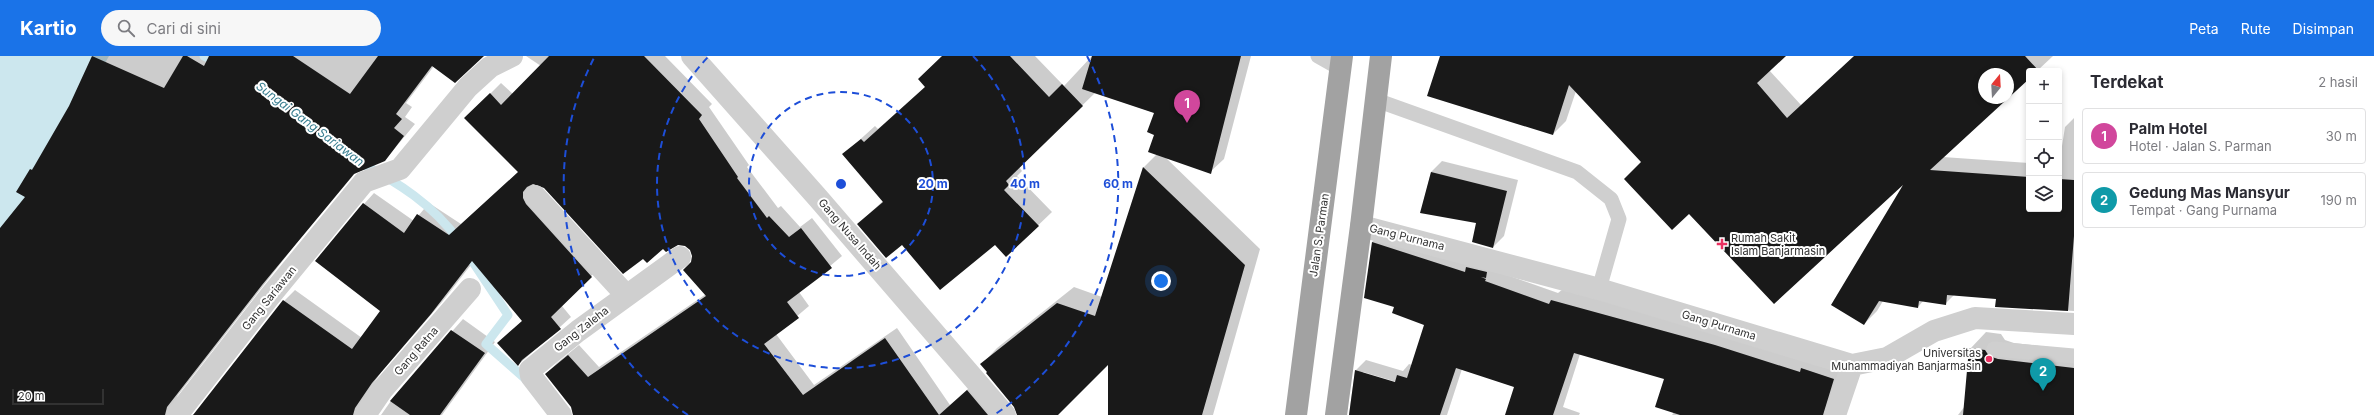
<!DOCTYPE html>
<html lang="id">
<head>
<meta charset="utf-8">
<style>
	body { margin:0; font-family:Inter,sans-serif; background:#f7f7f7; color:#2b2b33 }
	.controls { position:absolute; right:12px; top:12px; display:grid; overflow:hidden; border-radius:4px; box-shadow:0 2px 6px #0003 }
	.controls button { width:36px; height:36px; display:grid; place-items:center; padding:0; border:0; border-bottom:1px solid #e1e1e2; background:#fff; color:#2b2b33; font:20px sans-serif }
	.compass { position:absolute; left:1978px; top:12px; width:36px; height:36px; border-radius:50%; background:#fff; box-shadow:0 2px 6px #0003; rotate:18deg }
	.scale { position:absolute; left:12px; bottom:10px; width:92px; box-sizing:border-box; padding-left:4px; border:2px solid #323232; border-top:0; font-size:11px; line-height:14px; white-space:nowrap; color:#323232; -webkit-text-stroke:3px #fff; paint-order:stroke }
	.you { position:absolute; left:1161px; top:225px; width:14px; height:14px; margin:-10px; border:3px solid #fff; border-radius:50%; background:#1a73e8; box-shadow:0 0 0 6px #1a73e833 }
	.badge { display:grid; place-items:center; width:26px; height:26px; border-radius:50%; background:#1a73e8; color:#fff; font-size:13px; font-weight:700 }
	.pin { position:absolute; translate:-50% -33px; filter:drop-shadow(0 1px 2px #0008) }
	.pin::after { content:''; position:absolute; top:21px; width:14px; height:12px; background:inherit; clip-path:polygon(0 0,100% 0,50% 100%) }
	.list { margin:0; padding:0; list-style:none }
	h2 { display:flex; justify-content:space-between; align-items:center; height:52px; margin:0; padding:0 16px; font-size:17px }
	h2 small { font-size:13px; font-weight:400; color:#7c7c81 }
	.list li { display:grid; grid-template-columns:26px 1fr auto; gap:12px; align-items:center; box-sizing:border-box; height:56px; margin:0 8px 8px; padding:0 8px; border:1px solid #e1e1e2; border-radius:4px }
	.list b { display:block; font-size:15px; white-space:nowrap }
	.list p { margin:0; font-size:13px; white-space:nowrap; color:#7c7c81 }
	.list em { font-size:13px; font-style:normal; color:#7c7c81 }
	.icon { flex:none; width:22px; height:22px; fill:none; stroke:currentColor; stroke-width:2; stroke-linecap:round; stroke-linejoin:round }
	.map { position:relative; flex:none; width:2074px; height:359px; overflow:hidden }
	header { display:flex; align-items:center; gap:24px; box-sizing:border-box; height:56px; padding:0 20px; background:#1a73e8; color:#fff }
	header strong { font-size:19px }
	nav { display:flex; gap:22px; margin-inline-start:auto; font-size:14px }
	.search { width:280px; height:36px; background:#f7f7f7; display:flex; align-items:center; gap:10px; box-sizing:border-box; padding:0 14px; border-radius:22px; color:#7c7c81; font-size:15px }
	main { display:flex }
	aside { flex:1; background:#fff }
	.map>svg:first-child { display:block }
</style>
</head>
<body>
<header>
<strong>Kartio</strong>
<div class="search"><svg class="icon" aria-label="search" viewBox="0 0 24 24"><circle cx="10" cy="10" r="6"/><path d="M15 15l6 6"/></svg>Cari di sini</div>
<nav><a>Peta</a><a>Rute</a><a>Disimpan</a></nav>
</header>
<main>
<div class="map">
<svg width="2074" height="359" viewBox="0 0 2074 359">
	<rect width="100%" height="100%" fill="#fff"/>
	<path fill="#cce7ee" d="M0 0H109L25 149 0 176Z"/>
	<path fill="#0003" fill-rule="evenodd" d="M93 0H482L434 10 406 47 412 51 405 61 415 68 385 104 356 116 295 189 178 339 175 346 183 359H0V174L27 141 31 114 36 109 70 50Z
		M526 0H665L712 48 709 51 749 109 747 111 778 152 781 150 800 171 812 162 842 200 799 236 809 250 776 278 814 329 897 272 950 349 978 324 995 359H573L572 351 546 318 557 307 579 289 599 311 706 238 692 206 693 200 691 193 686 189 678 188 663 192 545 131 534 128 533 131 602 209 562 250 571 261 518 309 498 287 523 264 474 205 442 246 382 315 365 340 372 359H192L195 358 284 245 295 234 362 282 381 255 364 148 374 137 414 165 429 147 461 168 519 116 466 62 501 27 513 38 541 10Z
		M943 0H1035L1064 30 1092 0H1251L1224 103 1210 116 1165 101 1260 193 1213 359H1109V307L1057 359H1028L982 308 997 292 1074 231 1102 241 1144 111 1157 98 1155 57 1096 36 1019 111 1022 115 1017 120 1052 156 1006 200 995 188H902L858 168 883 145 844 98 875 70 878 73 926 30Z
		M1441 0H1784L1769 14 1801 49 1855 0H2053L2037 15H2029V22L2008 41V18H1984V42H2007L1943 101 2029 107V153H2059V109L2065 71 2074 62V255L1996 250 1997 242 1954 239 1945 248 1924 244 1918 251 1883 245 1877 255 1864 268 1906 126 1643 106 1576 35 1566 65 1553 78Z
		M1442 105 1518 124 1504 180 1493 191 1477 166 1421 156 1431 116Z
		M1383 175 1558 237 1563 233 1844 312 1832 359H1672L1674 356 1665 322 1580 298 1563 351 1580 357 1579 359H1506L1515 331 1462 313 1447 359H1349L1355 315 1366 304 1403 315 1409 308 1412 309 1425 268 1372 186ZM1363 316 1400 327 1399 329 1363 318Z
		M463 263 495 286 442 359H381L393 342Z
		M1986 276 2001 278 2005 284 2014 287 2074 294V359H1958L1965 350 1970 293Z"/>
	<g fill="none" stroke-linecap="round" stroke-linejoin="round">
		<path stroke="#cce7ee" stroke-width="9" d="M204 0 218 6
			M359 106C397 126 434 149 459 185
			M467 197 508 259 486 288 528 325"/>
	</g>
	<path fill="#191919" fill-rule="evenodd" d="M92 0 164 32 183 0H187L204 10 209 0H293L350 38 378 0H484L455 27 432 10 396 58 402 63 394 72 404 80 385 105 354 118 262 229 167 351 165 359H0V172L25 141 16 136 30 113 32 114 69 50Z
		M549 0H644L702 59 699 63 738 121 737 122 767 162 769 160 789 181 801 172 832 212 787 246 799 262 764 288 803 339 885 282 939 359H573L571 351 545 318 568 299 588 321 706 240 683 214 691 206 692 200 690 194 685 190 678 189 666 196 663 193 647 207 643 203 623 218 544 132 533 128 527 131 523 136V142L526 148 592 221 551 261 561 273 522 304 518 310 497 287 522 265 472 205 431 258 372 327 355 352 353 359H193L283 244 352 293 380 255 315 205 363 147 404 177 417 158 449 179 518 116 464 62 490 37 501 49Z
		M942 0H1010L1049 41 1062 28 1083 50 1006 125 1009 129 1004 134 1039 170 1006 201 995 189 940 234 902 189 886 202 857 168 883 146 842 98 861 83 864 86 925 31 918 23Z
		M1092 0H1241L1211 118 1148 96 1154 79 1147 76 1154 57 1082 33Z
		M1440 0H1786L1757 27 1787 62 1854 0H2025L2039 15H2029V23L1930 114 2029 121V153H2059V123L2074 124V180L2068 255 1995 251 1996 243 1947 239 1946 249 1919 245 1918 252 1879 245 1864 269 1831 249 1903 129 1774 248 1689 158 1672 174 1624 123 1641 106 1569 29 1553 79 1427 40ZM1984 18H2008V42H1984Z
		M1143 111 1245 209 1202 359H1108V309L1058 359H1017L1014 351 986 317 987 316 980 308 1057 247 1095 260Z
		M1431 116 1507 135 1493 192 1472 186 1476 167 1420 157Z
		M1372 186 1465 216 1466 211 1487 216 1486 222 1481 221 1486 223 1485 225 1549 248 1551 244 1715 289 1800 316 1801 312 1834 323 1823 359H1680L1655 351 1664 323 1574 297 1553 359H1505L1514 331 1456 312 1440 359H1349L1355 314 1395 326 1397 319 1407 322 1424 269 1392 257 1394 251 1364 242Z
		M451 274 485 297 440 359H410L390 345Z
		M1969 292 1985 294 1989 300 1998 303 2074 312V359H1963Z
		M967 334 988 359H939Z"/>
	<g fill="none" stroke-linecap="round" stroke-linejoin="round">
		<path stroke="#cfcfcf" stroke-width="15" d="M1318 0 1341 13
			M1376 44 1577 116 1611 143 1619 163 1599 233
			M1994 293 2074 300"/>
		<path stroke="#cfcfcf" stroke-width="22" d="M692 0 818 142 1005 359
			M535 140 626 239
			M1361 170 1599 233 1852 309 1887 302 1934 275 1975 262 2074 268
			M177 359 270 240 364 126 400 113 468 31 490 11 512 0
			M365 359 382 334 470 233
			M561 359 531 320 530 314 578 275 680 201
			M1835 359 1852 309"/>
		<path stroke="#a2a2a2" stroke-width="22" d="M1296 359 1342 0
			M1336 359 1361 170 1381 0"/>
	</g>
	<g fill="none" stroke="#1d4ed8" stroke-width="2" stroke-dasharray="7 5">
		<circle cx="841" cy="128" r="92"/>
		<path d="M973 0A184 184 0 1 1 709 0"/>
		<path d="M688 359A277 277 0 0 1 595 0M1087 0A277 277 0 0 1 994 359"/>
	</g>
	<g fill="#eb3161" stroke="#fff" stroke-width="1.5">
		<path d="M1720 182h4v4h4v4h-4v4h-4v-4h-4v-4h4z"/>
		<circle cx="1989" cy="303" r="4"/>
	</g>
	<g text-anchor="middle" stroke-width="4" stroke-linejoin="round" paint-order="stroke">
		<g font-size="11" fill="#323232" stroke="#fff">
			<text transform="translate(850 178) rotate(49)" y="4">Gang Nusa Indah</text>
			<text transform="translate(1319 179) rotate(-82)" y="4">Jalan S. Parman</text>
			<text transform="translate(1407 181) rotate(14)" y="4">Gang Purnama</text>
			<text transform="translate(269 242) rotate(-51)" y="4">Gang Sariawan</text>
			<text transform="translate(1719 269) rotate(17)" y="4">Gang Purnama</text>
			<text transform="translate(581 273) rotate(-38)" y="4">Gang Zaleha</text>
			<text transform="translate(416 295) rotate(-49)" y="4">Gang Ratna</text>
		</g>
		<g font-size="11" fill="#323232" stroke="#fff" text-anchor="start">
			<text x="1731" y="186">Rumah Sakit<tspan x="1731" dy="13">Islam Banjarmasin</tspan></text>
			<text x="1981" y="301" text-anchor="end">Universitas<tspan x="1981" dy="13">Muhammadiyah Banjarmasin</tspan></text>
		</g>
		<g font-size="12" font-style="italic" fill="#3a7f91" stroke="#fff">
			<text transform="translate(310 68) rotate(37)" y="4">Sungai Gang Sariawan</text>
		</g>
	</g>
	<circle cx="841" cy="128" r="6" fill="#1d4ed8" stroke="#fff" stroke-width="2"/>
	<g font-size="12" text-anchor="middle" font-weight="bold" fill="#1d4ed8" stroke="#fff" stroke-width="4" stroke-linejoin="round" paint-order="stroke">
		<text x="933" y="132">20 m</text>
		<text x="1025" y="132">40 m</text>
		<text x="1118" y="132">60 m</text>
	</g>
</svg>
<div class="controls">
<button>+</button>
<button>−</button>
<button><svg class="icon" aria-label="locate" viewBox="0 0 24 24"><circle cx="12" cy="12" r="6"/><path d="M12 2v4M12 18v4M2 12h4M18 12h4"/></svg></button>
<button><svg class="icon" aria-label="layers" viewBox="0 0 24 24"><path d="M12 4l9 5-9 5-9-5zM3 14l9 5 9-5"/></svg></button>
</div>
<svg class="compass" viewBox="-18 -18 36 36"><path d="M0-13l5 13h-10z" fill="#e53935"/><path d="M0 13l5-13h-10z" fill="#7c7c81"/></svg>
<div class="scale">20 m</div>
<div class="you"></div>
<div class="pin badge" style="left:1187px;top:67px;background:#d1479c">1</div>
<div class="pin badge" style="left:2043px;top:335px;background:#0f9aa8">2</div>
</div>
<aside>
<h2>Terdekat<small>2 hasil</small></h2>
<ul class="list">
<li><span class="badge" style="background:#d1479c">1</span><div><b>Palm Hotel</b><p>Hotel · Jalan S. Parman</p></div><em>30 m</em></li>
<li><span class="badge" style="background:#0f9aa8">2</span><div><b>Gedung Mas Mansyur</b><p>Tempat · Gang Purnama</p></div><em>190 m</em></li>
</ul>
</aside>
</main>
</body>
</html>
